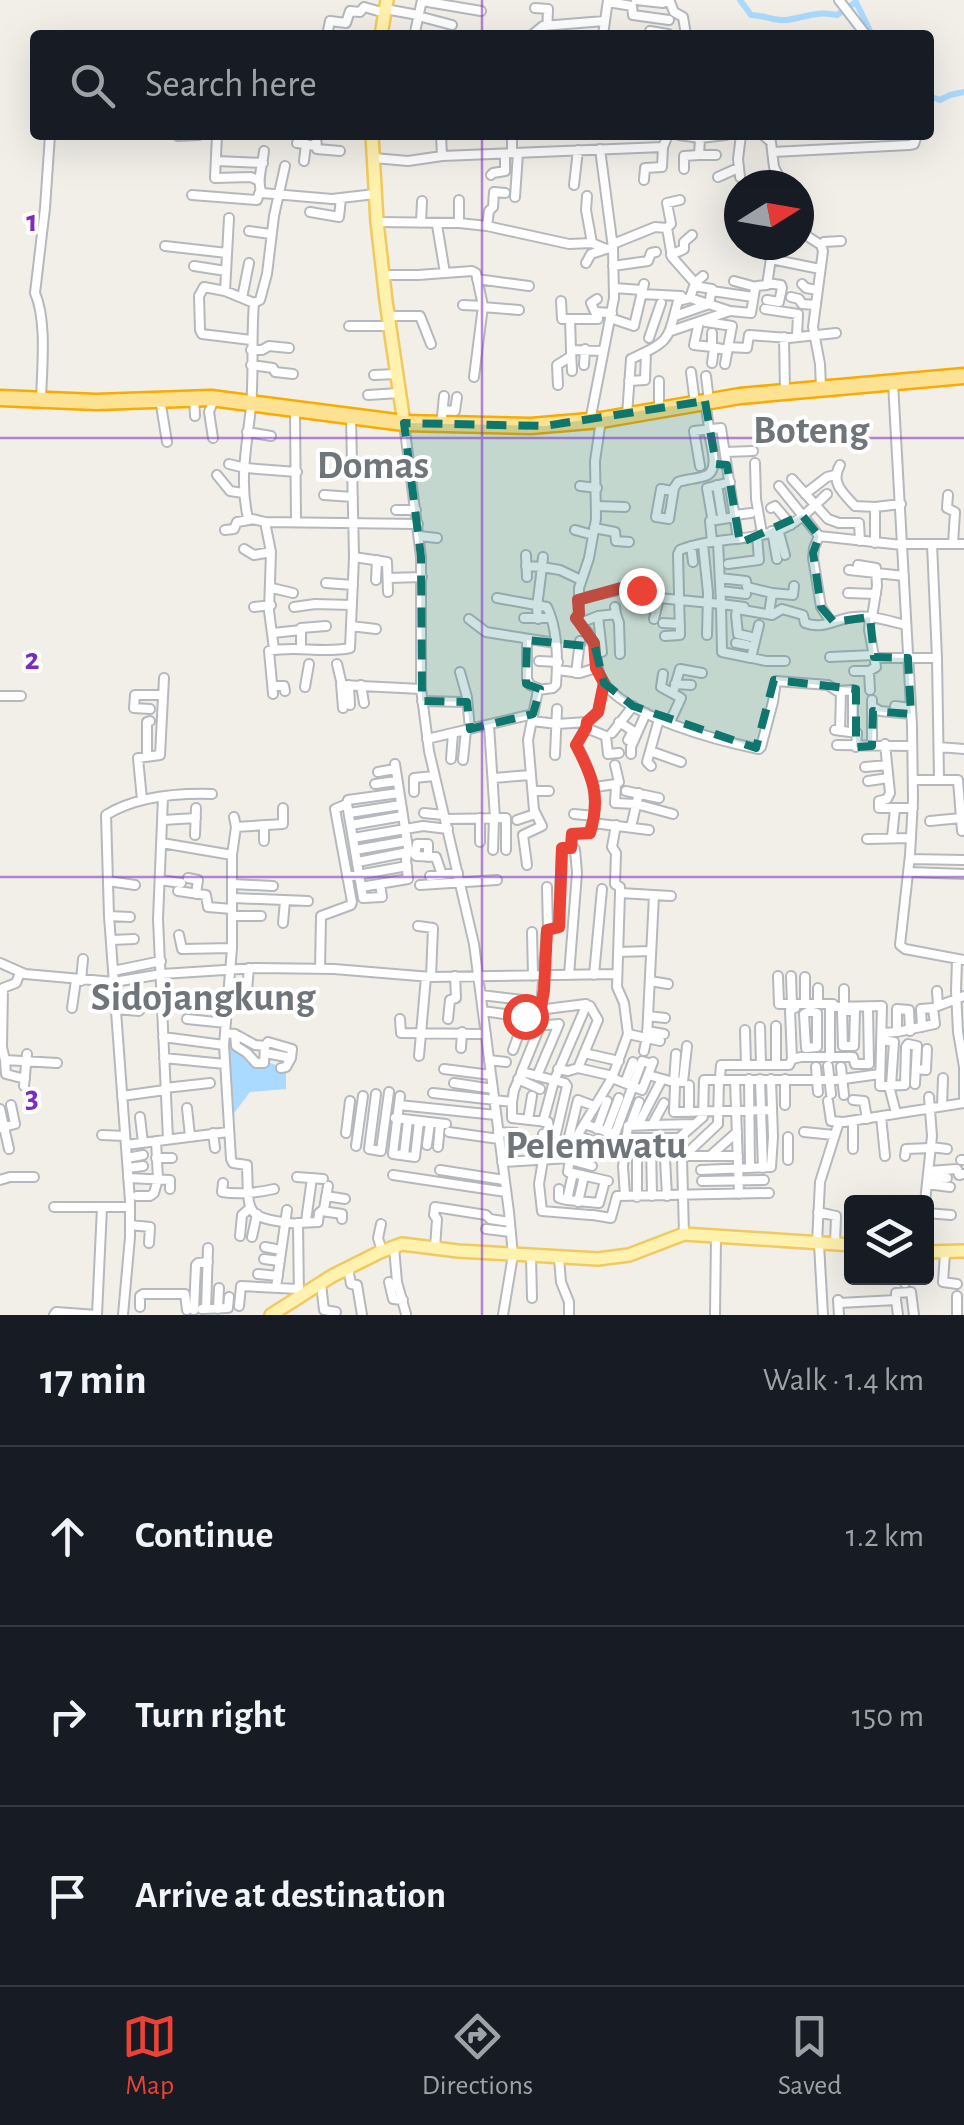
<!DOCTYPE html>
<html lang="en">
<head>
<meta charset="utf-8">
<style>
	body { margin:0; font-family:"Alegreya Sans",sans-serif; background:#20242c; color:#f1f3f6 }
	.controls { position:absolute; right:30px; bottom:30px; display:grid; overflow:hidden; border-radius:10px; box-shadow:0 10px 40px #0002 }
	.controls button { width:90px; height:90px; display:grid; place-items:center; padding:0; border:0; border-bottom:2px solid #363941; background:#171b24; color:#f1f3f6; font:50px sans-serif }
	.compass { position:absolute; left:724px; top:170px; width:90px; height:90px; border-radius:50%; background:#171b24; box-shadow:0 10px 40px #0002; rotate:79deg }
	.stop { position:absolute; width:30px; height:30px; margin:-22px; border:8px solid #ea4335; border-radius:50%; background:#fff }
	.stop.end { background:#ea4335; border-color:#fff; box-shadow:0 2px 10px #0008 }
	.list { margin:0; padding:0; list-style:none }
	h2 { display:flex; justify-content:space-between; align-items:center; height:130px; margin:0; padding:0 40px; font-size:42px }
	h2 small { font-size:32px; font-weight:400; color:#9ea1a6 }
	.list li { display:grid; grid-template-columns:65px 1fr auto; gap:30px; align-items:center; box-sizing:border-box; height:180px; padding:0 40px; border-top:2px solid #363941 }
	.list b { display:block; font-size:38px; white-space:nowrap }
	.list em { font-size:32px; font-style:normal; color:#9ea1a6 }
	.icon { flex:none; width:55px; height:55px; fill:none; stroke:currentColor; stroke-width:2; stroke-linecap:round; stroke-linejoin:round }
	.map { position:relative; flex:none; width:964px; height:1315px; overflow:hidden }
	.search { position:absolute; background:#171b24; box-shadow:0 10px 40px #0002; left:30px; right:30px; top:30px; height:110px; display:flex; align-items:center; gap:25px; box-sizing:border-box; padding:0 35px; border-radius:10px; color:#9ea1a6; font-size:38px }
	.sheet { height:670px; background:#171b24 }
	nav { display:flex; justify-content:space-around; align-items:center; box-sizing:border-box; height:140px; border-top:2px solid #363941; background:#171b24; font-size:28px; color:#9ea1a6 }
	nav a { display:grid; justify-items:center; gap:5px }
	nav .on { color:#ea4335 }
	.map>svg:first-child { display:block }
</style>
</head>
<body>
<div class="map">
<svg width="964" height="1315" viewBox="0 0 964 1315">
	<rect width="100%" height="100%" fill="#f1efe8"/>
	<path fill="#aadaff" d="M227 1037C238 1041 245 1050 256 1057 267 1064 277 1062 286 1073V1089L250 1092 231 1117Z"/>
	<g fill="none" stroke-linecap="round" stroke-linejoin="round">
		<path stroke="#aadaff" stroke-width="6" d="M740 0 751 15C763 15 774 21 786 20 804 18 817 10 837 15L856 2 872 35
			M929 96 940 100 950 95 964 92"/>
		<defs>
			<path id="minor" d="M636 0 663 3 664 0
				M839 0 866 35
				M422 1 481 11
				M608 2 632 6 633 15 669 20
				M664 2H670L674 12 683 17 686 35
				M535 8 548 9 547 35
				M385 9 418 15
				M418 16 452 25
				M650 31 668 34
				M415 32 422 0
				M327 35 330 21 346 23 350 11 360 12 364 7 385 13
				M532 35 543 26 604 21
				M603 35 608 0
				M217 135 215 178 251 177 259 181
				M316 135 317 149 340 151
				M441 135 442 156
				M512 135V153
				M679 135 700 138 726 135
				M763 135 771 142 774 167 783 185
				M178 136 199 135
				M700 138 699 155H716
				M297 143 316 146
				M264 151C263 163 256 182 262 193L332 199 375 194
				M773 152 909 145 914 144 917 135
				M374 158 408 161 442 156 663 147
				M217 161 263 163
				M304 161 306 144
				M684 169V156L699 155
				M491 175 493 173 505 171V154
				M718 177 738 168
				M740 177 738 159 741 135
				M644 180 645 168 662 167 663 147 668 135
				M574 185 578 150
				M192 195 257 200 260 191
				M587 196 586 210 592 243
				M515 197 518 153
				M680 200 667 203 671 224 667 228 672 257 695 283
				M310 212 339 217 341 198
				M799 213 803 219 807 236 821 245 823 251 813 327 820 364 821 388
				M377 222 459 223 487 226 569 244 592 243 606 249 613 248
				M421 223 422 201
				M459 223V200
				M437 225 445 273
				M487 226 489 211 493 207 494 192 505 193
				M249 231 271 234
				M613 244 655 227 667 228
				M821 245 824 242 841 241
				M165 246 227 253
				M671 255 684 249V242L692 235
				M771 259 820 269
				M586 263 591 254 606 249
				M194 266 226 271
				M613 266 648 261 651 253 656 252
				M383 275H418L472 271 476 273 483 306 474 377
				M477 279 529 286
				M734 281 756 287
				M802 284 806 288 817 290
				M614 288 642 290
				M225 291 229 218
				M712 291 753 297
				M641 294 681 296
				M791 297 799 299 802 304 816 305
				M242 298 249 263
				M690 298 695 283 703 276
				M597 299 591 303 595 312 612 313
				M767 300 779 302 782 288 781 285 767 283
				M561 301 562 319H598
				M254 303C251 337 254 372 251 407 247 444 239 481 248 518L265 522 418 524
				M463 305 483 306
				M482 307 519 310
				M765 309 798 314 797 336
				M388 316H420L431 344
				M675 316 709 304 712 289 694 286
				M610 318 634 326 644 284
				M570 319 571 350
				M699 322 694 345 712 347
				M706 322 732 326 725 364
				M349 326H390
				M671 331 730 311 751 313 755 289 757 286 767 285 773 245
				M712 333V347L727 350
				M784 337 785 392
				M649 338 661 303
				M251 340 202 334 200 330 199 296 204 287 225 291 254 303 260 300 267 274 274 216 285 166
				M728 347 747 348 749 335 789 338 836 333
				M251 350H262L269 346 289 348
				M712 363 714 348
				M251 365 273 368 275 372 293 374
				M584 365 585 349
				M572 371 571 350 603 351
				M691 372 695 403
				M374 375 396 374
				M706 376 709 401
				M629 381 645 380 646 352
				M659 381V409
				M893 383 912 725 913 800 910 855 900 945 905 949 964 960
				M558 385 557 365 570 357
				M368 395 399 393
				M194 398 195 416
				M41 399C42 368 47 321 35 293L45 208 50 135
				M160 399 167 442
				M705 401 709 428
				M443 410 455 411 457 397
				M295 411 296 521
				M627 415 631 359C671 340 667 342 678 301L690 298 730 311
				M601 420 595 461 596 519 589 558 579 588V614L576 618C582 625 591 634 594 643 599 657 594 666 603 681 624 716 719 741 759 749L761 747 773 702 776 681 828 685 837 691 853 690V732
				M590 421 614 298 613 248 600 149
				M404 423 421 557V689L429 751 474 944 509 1212 513 1255 503 1315
				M441 426 444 396
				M247 432 271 436
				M213 438 209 412 214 399
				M725 452 753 451
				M755 463 756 499 762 533
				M229 464 245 468 297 472
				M840 465C830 483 843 493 855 506L875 507 901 504
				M700 466 694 431 721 428 738 539
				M217 475 230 491 243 493
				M792 479 828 519 839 523H859L860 541
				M717 485 722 516
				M580 486 597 488
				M779 486 819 536 902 545
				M673 491 661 489 656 517 669 519 674 488 678 482C687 479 696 479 705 476 721 471 710 443 708 428
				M805 494 827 477 835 475
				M324 495 353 497
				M948 495 947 508 955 512 953 544
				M596 506 625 507
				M875 507V543
				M771 508 775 506 791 525
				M396 510H416
				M735 515 751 513
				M712 517 707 488 730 482
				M265 522 271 552 269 611 274 649
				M594 528 615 532 616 541 629 542
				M778 529 785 555
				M225 530 234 529 237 522 249 520
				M575 530 593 535
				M772 531 777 559
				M419 536 437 538
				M819 536 814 548 813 558 821 607 831 622
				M712 542 710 521 735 517
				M718 542 721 604 744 607 743 610 772 615 782 609 803 615 805 623C825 630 834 619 854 617 872 615 889 621 906 625
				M703 544 708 593 707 635
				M902 544H964
				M932 544 937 658 939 779
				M691 546 693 562
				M244 549 254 555 271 552
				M526 555 527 577
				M354 557 387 562 388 592
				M728 564 759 560 757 535
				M858 565 876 568 877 586 872 617
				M526 566 542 567 543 557
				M849 570 904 576
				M388 578 422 577
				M720 578 746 581 747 587 772 593 769 614
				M376 580 377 560
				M326 583 353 585
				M272 588 293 593
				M721 591 746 594
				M772 593 793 595 794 586
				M848 593 876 594
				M497 598 547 607C558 630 558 660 556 685L553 688 538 690 528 740 534 810 542 826 523 835 527 865
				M578 599 629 588 649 592 659 598 721 604 722 652 751 658 759 625
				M738 606 736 615 738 634 751 637
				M254 607 271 605
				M294 607 315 604 352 605
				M616 614 619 623 620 654
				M598 616 616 614 615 607
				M524 618H551
				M469 619 486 632 555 643
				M538 619 537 607 542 567 560 570 581 580
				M654 619 659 598
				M580 623 598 616 602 652 595 654
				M663 623 680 624
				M351 626 376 629
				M273 633 301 630
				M665 636 680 635 678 554 680 550C712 536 758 543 790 525 803 518 816 504 827 494
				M527 640V679L530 685 540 689
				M736 643 747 645
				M301 649V628L326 626
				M830 657 874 655
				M752 658 766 661H785
				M876 658H937
				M539 661 558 662
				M337 664 342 685 421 689
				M558 670 580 673 596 668
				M854 671H869L876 667 869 630 870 617
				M869 671 870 690
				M460 672 467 697 470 729
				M576 673 580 641
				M663 674 661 687 681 698 670 722
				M341 684 343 708
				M675 684 691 685
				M349 685 350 705
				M361 685 364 703
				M273 686H284L285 691
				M305 687 309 664
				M673 693 680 669 702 673
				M273 694 269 651C297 645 321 654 350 648L354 557 351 417
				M0 696H21
				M872 700V745
				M422 701 463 702 467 700
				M895 706 911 708
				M873 707 880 711 911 714
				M150 709 134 708 135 695H163
				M532 721 557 724 587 722
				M619 722 633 731 628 740
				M489 725 495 818
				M586 728 606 736 608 754 619 753
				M835 730 857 733 856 747
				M840 731 841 691
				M612 733 633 706
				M427 739 533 714
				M885 744 890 793 887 799 879 801V808H913
				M837 745 912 746
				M939 747 964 749
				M650 751 681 762
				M631 754V747L646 713
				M555 755 557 709
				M147 756V722L150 721
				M451 759 453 733
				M463 760 466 730
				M615 765 619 782 616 784
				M651 766 647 762 659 719
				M865 767 887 765
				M378 772 395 769
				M493 778 531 775
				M913 780H958L962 831
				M868 781 888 778
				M375 784 397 781
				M595 787 616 784 615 803 636 804 673 814
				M533 791H549
				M626 791 659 798
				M414 792V778L434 776
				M163 797 158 919 168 1139
				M142 800 138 758 160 755 164 678
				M347 804 348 800 399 793
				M349 813 401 805
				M424 813 444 815
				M574 814 594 816
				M234 817 236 827 232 855V948L224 1045 231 1159 233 1163 247 1165C249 1216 243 1217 298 1224
				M445 819 506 818V850
				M163 820 196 818
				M517 820 535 814
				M930 821 961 818
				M593 823 649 830
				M264 825V841
				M351 825 403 816
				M616 825 612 847 616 853 615 884 620 887V893
				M236 827 283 824V808
				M631 827 639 793
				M195 835 196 808
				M892 837 895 809
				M353 838 423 826 448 829
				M867 839 910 838
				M480 842V818
				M162 843 232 855
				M355 850 407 841
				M493 850 494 818
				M428 857V844H417L415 855 416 856 436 857 442 875
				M910 859 964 860
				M358 862 408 852
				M909 872 964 874
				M430 876 458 873
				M347 877 407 866
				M188 878 198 880 196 894
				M160 880 181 883
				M108 881 135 885
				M233 884 273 886
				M420 885 497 880
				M361 887 408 879 406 860 408 848 395 764
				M547 887 548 929
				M178 891 206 895 208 907 232 909
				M233 898 308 901
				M109 916 106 815C137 796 176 793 212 794
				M232 916H261
				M283 923 285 901
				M418 926 433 928 431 977
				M532 932 533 976
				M179 935 182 949 232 948
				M112 940 134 939
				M618 952 651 951
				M0 963 25 974 114 982 162 974 256 968 334 969 431 977 617 974
				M320 969 321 916 351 905 352 902 335 809 347 804 363 898 382 897 380 884
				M113 971 161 961
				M20 973 16 983 3 988 2 1047 5 1060 57 1063
				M569 975 577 873 575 849 571 847
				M594 975 602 889
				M778 976 779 1004H833
				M791 976 792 1004
				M805 977V1004
				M81 981 83 959
				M650 981 668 984
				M818 988V1004
				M844 989V1004
				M937 991 938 1006 964 996
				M481 995 523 1000
				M246 1001 249 968
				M72 1008 76 980
				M541 1008 547 930 559 927 562 849 571 847 572 834 589 833C602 797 592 777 577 745L586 728 587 722 598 712 604 683
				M116 1009 139 1011
				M483 1011 525 1017
				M810 1011 804 1014 806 1048 817 1047V1013L810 1011V1007
				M842 1011H855L854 1046H843Z
				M648 1016 665 1018
				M187 1019 226 1023
				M400 1019 401 1033 486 1034
				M448 1019 450 1000 456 998 455 976
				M776 1026V1065
				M523 1027 559 1024 537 1076
				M760 1027 761 1065
				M745 1030 746 1065
				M647 1031 664 1034
				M897 1032 935 1024 933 1008 921 1009 922 1027
				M225 1033 235 1034 236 1046 247 1053 256 1063H264L265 1046 255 1045 235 1034
				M882 1033 897 1032V1009L909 1010 910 1031
				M628 1034 660 1041
				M163 1037 224 1045
				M882 1040 894 1042 891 1086
				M265 1046 268 1042 292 1049 291 1058 286 1067 281 1068
				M461 1048 462 1032
				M513 1050 525 1017 530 1011 586 1004
				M644 1051 647 1037 654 895
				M266 1053 291 1058
				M584 1053 619 1061
				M419 1056 426 977
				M164 1058 225 1064
				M830 1058V1007L882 1006 880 1086 905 1085 906 1047 908 1044 917 1046 915 1084
				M792 1059 790 1010 795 1008
				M5 1060 6 1074 25 1079
				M489 1060 506 1062
				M828 1066 831 1094
				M816 1067 818 1092
				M841 1067 844 1095
				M578 1068 598 1020 590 1006
				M444 1069 491 1075
				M558 1069 568 1071 578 1068 613 1076
				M916 1069 926 1070 927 1049
				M521 1073 540 1026
				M648 1075 670 1081 683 1082 687 1046
				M720 1077 721 1065H789L792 1059 801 1057H853L855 1064H869L868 1007
				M612 1078 642 1090 653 1062
				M518 1079 540 1089
				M749 1079 750 1168
				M760 1079 763 1168
				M785 1079V1105
				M735 1080 739 1194
				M674 1082 676 1054
				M454 1083 493 1089
				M625 1083 633 1062
				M24 1086 27 1054
				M675 1086 674 1112 772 1110
				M889 1086 896 1113
				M165 1088 210 1083
				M433 1093 512 1102 514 1090 521 1074 526 1073 565 1083 567 1086 555 1138 573 1147
				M376 1094 369 1149 381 1151 389 1092
				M122 1096 165 1090
				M400 1096 393 1154 415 1157 419 1121
				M853 1100 864 1101 867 1119
				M828 1101 831 1121 844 1122 964 1103V1067L958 1032 956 991 957 959
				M512 1102V1118L548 1122 549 1128
				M399 1105 496 1115
				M942 1106 943 1078
				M187 1108 190 1136
				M0 1109 9 1149
				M689 1112V1085
				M881 1116 885 1156
				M140 1117 143 1143
				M395 1118 446 1124
				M528 1120 532 1096
				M543 1122 554 1081 586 1006
				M853 1122V1149
				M584 1124 615 1134 642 1061 652 1064
				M638 1125 660 1083
				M652 1125 695 1124
				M630 1126 639 1102
				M0 1128 15 1124 11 1105
				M597 1129 607 1101
				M449 1132 499 1139
				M498 1132 516 1133
				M606 1132 619 1098
				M804 1132 834 1135
				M213 1133 215 1148
				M346 1133 350 1101
				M102 1135 125 1136
				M577 1136 607 1145
				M788 1137V1160
				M625 1138H679L703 1117 704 1080H836L880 1074
				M629 1141 637 1142V1197
				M126 1145 228 1132
				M427 1145 430 1123
				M567 1145 578 1100 594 1106
				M356 1146 363 1096
				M438 1147 440 1124
				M931 1147 947 1149
				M404 1155 408 1120
				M683 1156H738
				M710 1156 737 1132
				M905 1156 906 1149 931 1148
				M127 1158 143 1155
				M156 1158H172
				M570 1158 568 1172 608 1181
				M539 1160 543 1134
				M543 1160 539 1184 542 1211 590 1215
				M570 1160 592 1166
				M961 1160H964
				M502 1162 570 1158 577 1136 612 1078 628 1034 624 1003 617 987 620 893 671 896
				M128 1168 143 1166
				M440 1170 504 1180
				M701 1170 771 1167 773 1137 771 1079
				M929 1171 957 1169 959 1175 964 1174
				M393 1175 506 1192
				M297 1177 323 1179
				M928 1177 947 1178
				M128 1178 170 1180V1189
				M0 1180 10 1177H34
				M702 1181 764 1180
				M223 1183 222 1192C240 1195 256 1193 274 1189
				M927 1184 950 1187
				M559 1189V1198L567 1200 573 1173
				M137 1196H150L154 1193 158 1179 156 1141
				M326 1196 345 1199
				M625 1196 623 1166 628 1126 652 1125 664 1103
				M652 1196 651 1143 664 1140 667 1196
				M567 1200 599 1203 605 1181
				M578 1202 584 1176
				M925 1202 932 1136 929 1097
				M54 1207H130
				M322 1211 342 1214V1219
				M818 1212 836 1216 835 1244
				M926 1213 951 1215
				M593 1215 611 1218 617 1196 769 1193
				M306 1221 312 1178
				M381 1224 378 1238 382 1251
				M130 1225 150 1227 149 1243
				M486 1229 511 1232
				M684 1234 682 1158 718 1124 719 1079
				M240 1236 242 1215 250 1208
				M252 1237 257 1214
				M817 1243 820 1182 839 1122
				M819 1244 823 1315
				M265 1247 281 1250
				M394 1247 397 1282 406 1314
				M435 1248 437 1219 434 1215 435 1207 486 1215 490 1219 510 1222
				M945 1253 943 1282 957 1284
				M531 1256 532 1298
				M559 1258 561 1282 569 1302V1315
				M264 1259 280 1261
				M348 1268 351 1284 357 1285 362 1315
				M258 1274 278 1276
				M389 1282 393 1299 403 1300
				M905 1283 906 1278
				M321 1284 324 1310 336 1312
				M276 1288 287 1210
				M299 1298 298 1223 318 1222 319 1213 324 1209 328 1186
				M838 1300 839 1315
				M896 1300 898 1315
				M839 1303 896 1300V1293L911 1292 914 1315
				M239 1306 241 1286 298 1289
				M140 1307V1296L143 1294H185L187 1310
				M202 1309 228 1308 229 1297
				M206 1309 208 1248
				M218 1309 219 1288
				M194 1310 196 1265 198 1263 208 1262
				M54 1315 56 1312 97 1315 102 1207
				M123 1315 130 1237V1201L109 916 130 917
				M715 1315 716 1236
				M957 1315V1296"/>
			<path id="major" d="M381 35 387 0
				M372 135 377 222 386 301 404 423
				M926 1252 964 1251
				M271 1315 332 1276 380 1252 402 1244 458 1251 598 1259 629 1255 684 1234 852 1245"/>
			<path id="highway" d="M0 398 96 402 211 398 404 423 531 426 601 420 740 396 964 376"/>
		</defs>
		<use href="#minor" stroke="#b5b8bc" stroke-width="12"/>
		<use href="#major" stroke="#f2c960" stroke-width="16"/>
		<use href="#highway" stroke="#f9ab00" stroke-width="19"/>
		<use href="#minor" stroke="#fff" stroke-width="8"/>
		<use href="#major" stroke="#fff2af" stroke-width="11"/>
		<use href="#highway" stroke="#fde293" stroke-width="14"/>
	</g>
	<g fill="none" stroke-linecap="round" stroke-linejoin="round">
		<path stroke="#ea4335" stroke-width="12" d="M525 1016 530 1012 541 1008 544 990 547 930 559 927 562 848H571L572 834 590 833C601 797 593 777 576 745L586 728 587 722 598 712 604 683 596 668 594 643 576 618 579 614 578 600 621 588 641 590"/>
	</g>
	<path fill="#0f766e" fill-opacity="0.2" stroke="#0f766e" stroke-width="8" stroke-dasharray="20 12" stroke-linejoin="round" d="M705 401 716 464 727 465 740 543 802 515 819 536 813 553 821 607 834 622 870 617 874 657 908 658 911 714 873 711 872 746 856 747V689L774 680 756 748 633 706 604 683 595 647 527 640 526 684 540 689 533 714 470 729 467 702 422 701 421 557 404 423 545 426Z"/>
	<path fill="none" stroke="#7b2cbf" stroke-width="2.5" stroke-opacity="0.55" d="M482 0V35M482 135V1315M0 438H964M0 877H964"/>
	<g text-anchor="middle" stroke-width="8" stroke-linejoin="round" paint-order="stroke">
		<g font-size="40" font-weight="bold" fill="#70757a" stroke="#fff">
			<text x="811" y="443">Boteng</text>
			<text x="373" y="478">Domas</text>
			<text x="203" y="1010">Sidojangkung</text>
			<text x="596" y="1158">Pelemwatu</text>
		</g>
	</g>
	<g font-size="32" text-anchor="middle" font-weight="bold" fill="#7b2cbf" stroke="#fff" stroke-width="8" stroke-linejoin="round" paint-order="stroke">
		<text x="32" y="231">1</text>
		<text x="32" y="669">2</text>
		<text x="32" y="1107">3</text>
	</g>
</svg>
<div class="controls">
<button><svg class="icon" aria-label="layers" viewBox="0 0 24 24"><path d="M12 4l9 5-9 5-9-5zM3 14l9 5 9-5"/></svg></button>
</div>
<svg class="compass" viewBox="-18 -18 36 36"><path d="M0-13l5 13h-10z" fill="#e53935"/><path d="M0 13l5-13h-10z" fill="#9ea1a6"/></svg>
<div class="stop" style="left:525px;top:1016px"></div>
<div class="stop end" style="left:641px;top:590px"></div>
<div class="search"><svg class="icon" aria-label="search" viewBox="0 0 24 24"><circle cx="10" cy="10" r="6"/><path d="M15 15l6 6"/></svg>Search here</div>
</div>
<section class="sheet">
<h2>17 min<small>Walk · 1.4 km</small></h2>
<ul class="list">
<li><svg class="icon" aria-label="ahead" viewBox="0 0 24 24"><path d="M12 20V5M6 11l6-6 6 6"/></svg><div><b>Continue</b></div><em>1.2 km</em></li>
<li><svg class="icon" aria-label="right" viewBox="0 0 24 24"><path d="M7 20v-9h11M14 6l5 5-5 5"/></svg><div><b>Turn right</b></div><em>150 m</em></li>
<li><svg class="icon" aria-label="arrive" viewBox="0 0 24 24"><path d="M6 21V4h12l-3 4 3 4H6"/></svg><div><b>Arrive at destination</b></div></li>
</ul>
</section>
<nav>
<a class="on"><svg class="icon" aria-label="map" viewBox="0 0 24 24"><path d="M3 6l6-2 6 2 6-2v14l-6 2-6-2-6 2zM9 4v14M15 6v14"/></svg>Map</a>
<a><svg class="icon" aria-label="directions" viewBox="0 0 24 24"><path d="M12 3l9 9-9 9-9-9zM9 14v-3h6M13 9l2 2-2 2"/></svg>Directions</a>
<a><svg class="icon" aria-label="saved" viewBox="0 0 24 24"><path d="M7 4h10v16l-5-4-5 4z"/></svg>Saved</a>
</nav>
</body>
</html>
